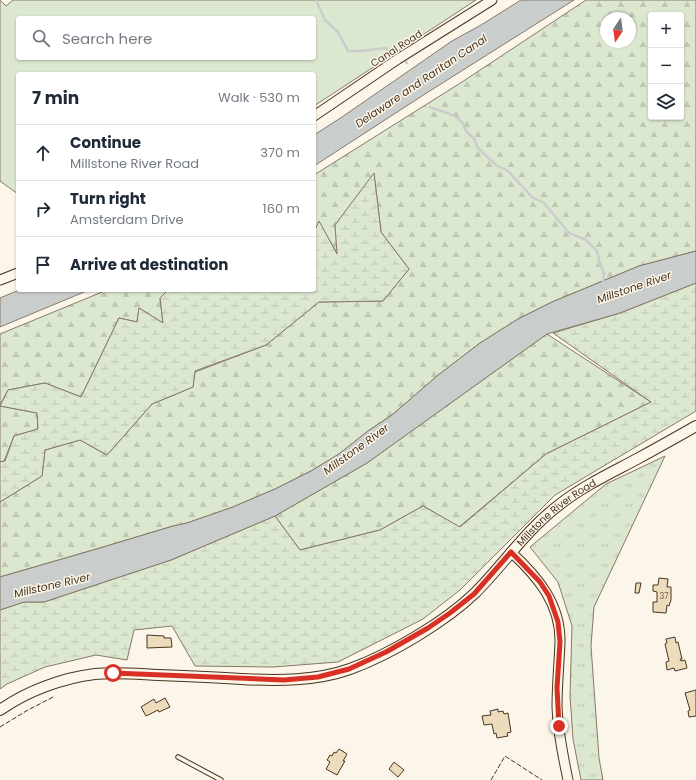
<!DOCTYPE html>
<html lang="en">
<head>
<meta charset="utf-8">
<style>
	body { margin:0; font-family:Poppins,sans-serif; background:#f6f6f7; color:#1f2937 }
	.controls { position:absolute; right:12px; top:12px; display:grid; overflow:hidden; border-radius:4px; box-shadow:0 1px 3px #0004 }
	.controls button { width:36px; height:36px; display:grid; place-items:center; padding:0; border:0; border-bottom:1px solid #e0e1e3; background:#fff; color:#1f2937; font:20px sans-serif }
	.compass { position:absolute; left:600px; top:12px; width:36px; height:36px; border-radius:50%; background:#fff; box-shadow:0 1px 3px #0004; rotate:193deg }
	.stop { position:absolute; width:12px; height:12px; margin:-9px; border:3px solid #d93025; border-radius:50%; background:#fff }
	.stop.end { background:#d93025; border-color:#fff; box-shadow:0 1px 4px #0008 }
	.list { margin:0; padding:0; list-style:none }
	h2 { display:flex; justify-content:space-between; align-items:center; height:52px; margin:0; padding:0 16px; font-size:17px }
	h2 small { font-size:13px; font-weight:400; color:#747a83 }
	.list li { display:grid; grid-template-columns:26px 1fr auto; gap:12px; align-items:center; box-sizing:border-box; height:56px; padding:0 16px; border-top:1px solid #e0e1e3 }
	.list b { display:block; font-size:15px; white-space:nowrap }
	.list p { margin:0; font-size:13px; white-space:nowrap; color:#747a83 }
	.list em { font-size:13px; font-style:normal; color:#747a83 }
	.icon { flex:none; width:22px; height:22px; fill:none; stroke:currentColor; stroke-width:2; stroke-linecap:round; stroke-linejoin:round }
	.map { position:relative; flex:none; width:696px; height:780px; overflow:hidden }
	.search { position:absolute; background:#fff; box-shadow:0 1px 3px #0004; left:16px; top:16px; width:300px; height:44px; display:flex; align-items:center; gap:10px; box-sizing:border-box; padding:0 14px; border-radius:4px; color:#747a83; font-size:15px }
	.panel { position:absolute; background:#fff; box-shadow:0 1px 3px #0004; left:16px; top:72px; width:300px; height:220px; border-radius:4px }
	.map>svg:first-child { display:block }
</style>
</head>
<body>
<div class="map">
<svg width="696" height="780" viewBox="0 0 696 780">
	<defs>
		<pattern id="grass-tufts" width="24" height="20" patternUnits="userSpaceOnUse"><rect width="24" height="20" fill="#dce7d0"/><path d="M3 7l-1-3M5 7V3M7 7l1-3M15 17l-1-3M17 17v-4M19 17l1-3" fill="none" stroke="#bec7b2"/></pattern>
		<pattern id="forest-firs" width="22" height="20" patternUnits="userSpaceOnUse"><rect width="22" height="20" fill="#dce7d0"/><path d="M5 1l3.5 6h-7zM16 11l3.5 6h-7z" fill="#bec7b2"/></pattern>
		<pattern id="wetland-marsh" width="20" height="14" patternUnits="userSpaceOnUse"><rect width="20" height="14" fill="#dce7d0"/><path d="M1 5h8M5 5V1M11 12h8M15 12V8" fill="none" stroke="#bec7b2"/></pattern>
	</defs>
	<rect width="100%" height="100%" fill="#fbf6e9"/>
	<path fill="url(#grass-tufts)" stroke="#887966" d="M665 456 594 607 591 646 599 758 603 780H581L573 739 570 696 572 626 558 582 530 547 606 484Z"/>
	<path fill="url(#forest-firs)" stroke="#887966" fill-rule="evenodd" d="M586 0H696V251L639 266 552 302 518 319 480 343 437 376 392 415 368 431 339 454 311 471 275 489 233 507 187 523 173 526 100 548 0 577V502L42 476 45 450 80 440 107 455 152 404 193 387 195 372 266 345 319 302 383 301 409 269 381 232 374 174 335 225 338 255 319 222 314 232V175L462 82ZM651 15H681V117H651ZM606 18H630V42H606Z
		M107 290H168L160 298 163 323 139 308 137 322 119 318 81 397 45 383 8 390 0 405V334Z
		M547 334 651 402 546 454 459 527 423 506 380 530 300 550 275 516 367 463Z
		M0 406 37 413 38 429 14 436 4 461 0 462Z"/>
	<path fill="url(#wetland-marsh)" stroke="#887966" d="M374 173 381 232 409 269 383 301 319 302 266 345 195 371 193 387 152 404 107 455 80 440 45 450 42 476 0 502V462L5 461 14 436 38 429 37 413 0 406 8 390 45 383 81 397 119 318 137 322 139 308 163 323 160 298 168 290H314V232L319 221 337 254 335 225Z
		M696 283V411L555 495 460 590 423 619 338 662 273 667 195 666 172 626 134 630 127 660 96 655 45 667 7 684 0 689V610L24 602H44L171 560 275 516 300 550 380 530 423 506 460 527 546 454 651 402 553 333 620 313Z"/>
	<path fill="#dce7d0" stroke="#887966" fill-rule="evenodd" d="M0 0 6 6 13 0H476L314 106V74H18V194L0 181ZM18 18H314V58H18Z"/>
	<path fill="#c9cecd" stroke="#887966" d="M521 0H574L425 94 314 166V135L342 117 452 41 481 25Z
		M696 251V283L620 313 547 334 367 463 275 516 171 560 44 602H24L0 610V577L100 548 173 526 187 523 233 507 275 489 311 471 339 454 368 431 392 415 437 376 480 343 518 319 552 302 639 266Z
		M19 290H89L0 327V298Z"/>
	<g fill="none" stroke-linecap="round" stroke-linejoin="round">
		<path stroke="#c9cecd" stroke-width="2.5" d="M316 0 325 20 338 32 348 51H360L386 48 395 55
			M406 62 407 63
			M430 107 455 116 463 123 466 131 475 140 477 147 496 165 508 171 532 197 544 203 569 233 586 240 597 251 600 264 604 273 603 284"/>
	</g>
	<path fill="#ecdcbc" stroke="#4a3520" d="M659 578 668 579 667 587H671V600L669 606 667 605 666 613 653 612V602H657V592L653 591V585H658Z
		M636 583H641L639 593H635Z
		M147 635 164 636V638H171L172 647 147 648Z
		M675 637 676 643 678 642 682 659H680L681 661 685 660 687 668 675 671 674 668 667 670 666 662 669 661 665 644 667 643 666 639Z
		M696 690V716L689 717 688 711 690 710 685 693Z
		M165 698 170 707 159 712 158 710 146 716 141 707 154 699 156 703Z
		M498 709V712L503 711 504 714 508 713 511 732 507 733 508 736 497 738 496 733 494 734 492 724 484 725 482 716 491 715 490 711Z
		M339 749 347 754 343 761H345L337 775 326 769 330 762 327 760 330 755 332 756 334 752 336 753Z
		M394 762 404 770 398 777 389 769Z"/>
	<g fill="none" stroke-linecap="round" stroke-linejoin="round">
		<defs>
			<path id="service" d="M178 757 221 780"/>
			<path id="tertiary" d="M314 116 398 59 492 0
				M0 280 18 273
				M511 552C538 577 561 604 560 643 559 665 557 686 557 707 558 732 563 756 568 780"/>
			<g id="secondary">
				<path id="s1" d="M0 710C27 691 62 678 95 674 116 672 137 674 158 675 186 676 213 677 241 679 278 681 316 681 350 669 389 655 445 622 475 593 504 564 526 530 559 505 583 486 611 473 637 459 657 448 677 437 696 426"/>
			</g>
		</defs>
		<use href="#service" stroke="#4a3520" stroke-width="5.5"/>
		<use href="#tertiary" stroke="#4a3520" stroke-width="11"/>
		<use href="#secondary" stroke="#4a3520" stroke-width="12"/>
		<use href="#service" stroke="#fbf6e9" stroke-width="3.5"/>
		<use href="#tertiary" stroke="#fbf6e9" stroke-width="9"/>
		<use href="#secondary" stroke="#fbf6e9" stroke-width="10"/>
		<path stroke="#4a3520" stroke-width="1" stroke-dasharray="5 2" stroke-linecap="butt" d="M0 727 28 710 55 696
			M491 780 505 756 542 780"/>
	</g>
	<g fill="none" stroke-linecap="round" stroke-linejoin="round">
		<path stroke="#d93025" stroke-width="5" d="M113 673 284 680 318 677 349 669 386 652 428 628 450 613 474 594 511 552 540 582 549 596 558 622 560 642 557 688 559 726"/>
	</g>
	<g text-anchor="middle" stroke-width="3" stroke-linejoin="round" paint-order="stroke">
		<g font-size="8" fill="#725f47">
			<text x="664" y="599">37</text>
		</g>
		<g font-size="10" fill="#4a3520" stroke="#fbf6e9">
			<text transform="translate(396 48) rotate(-33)" y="4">Canal Road</text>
			<text dy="4" stroke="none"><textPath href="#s1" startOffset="621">Millstone River Road</textPath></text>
		</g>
		<g font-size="11" font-style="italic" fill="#4a3520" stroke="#fbf6e9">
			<text transform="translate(421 81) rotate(-34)" y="4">Delaware and Raritan Canal</text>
			<text transform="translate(634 287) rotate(-19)" y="4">Millstone River</text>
			<text transform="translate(356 449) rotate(-36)" y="4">Millstone River</text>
			<text transform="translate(52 585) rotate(-13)" y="4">Millstone River</text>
		</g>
	</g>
</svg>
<div class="controls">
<button>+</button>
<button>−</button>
<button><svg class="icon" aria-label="layers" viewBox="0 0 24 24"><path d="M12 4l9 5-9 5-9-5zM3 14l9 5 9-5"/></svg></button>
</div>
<svg class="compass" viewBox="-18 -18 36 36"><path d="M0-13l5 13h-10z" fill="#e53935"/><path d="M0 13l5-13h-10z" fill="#747a83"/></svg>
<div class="stop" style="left:113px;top:673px"></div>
<div class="stop end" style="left:559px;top:726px"></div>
<div class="search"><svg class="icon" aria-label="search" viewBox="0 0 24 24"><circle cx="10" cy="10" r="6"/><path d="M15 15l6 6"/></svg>Search here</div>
<section class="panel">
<h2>7 min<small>Walk · 530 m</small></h2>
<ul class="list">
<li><svg class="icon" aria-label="ahead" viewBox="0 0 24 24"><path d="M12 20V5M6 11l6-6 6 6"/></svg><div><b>Continue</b><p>Millstone River Road</p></div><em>370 m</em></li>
<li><svg class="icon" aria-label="right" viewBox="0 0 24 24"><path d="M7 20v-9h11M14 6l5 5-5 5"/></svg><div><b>Turn right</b><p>Amsterdam Drive</p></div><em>160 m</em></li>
<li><svg class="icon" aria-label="arrive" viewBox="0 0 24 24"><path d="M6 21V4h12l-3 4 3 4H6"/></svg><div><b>Arrive at destination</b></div></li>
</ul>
</section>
</div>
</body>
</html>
